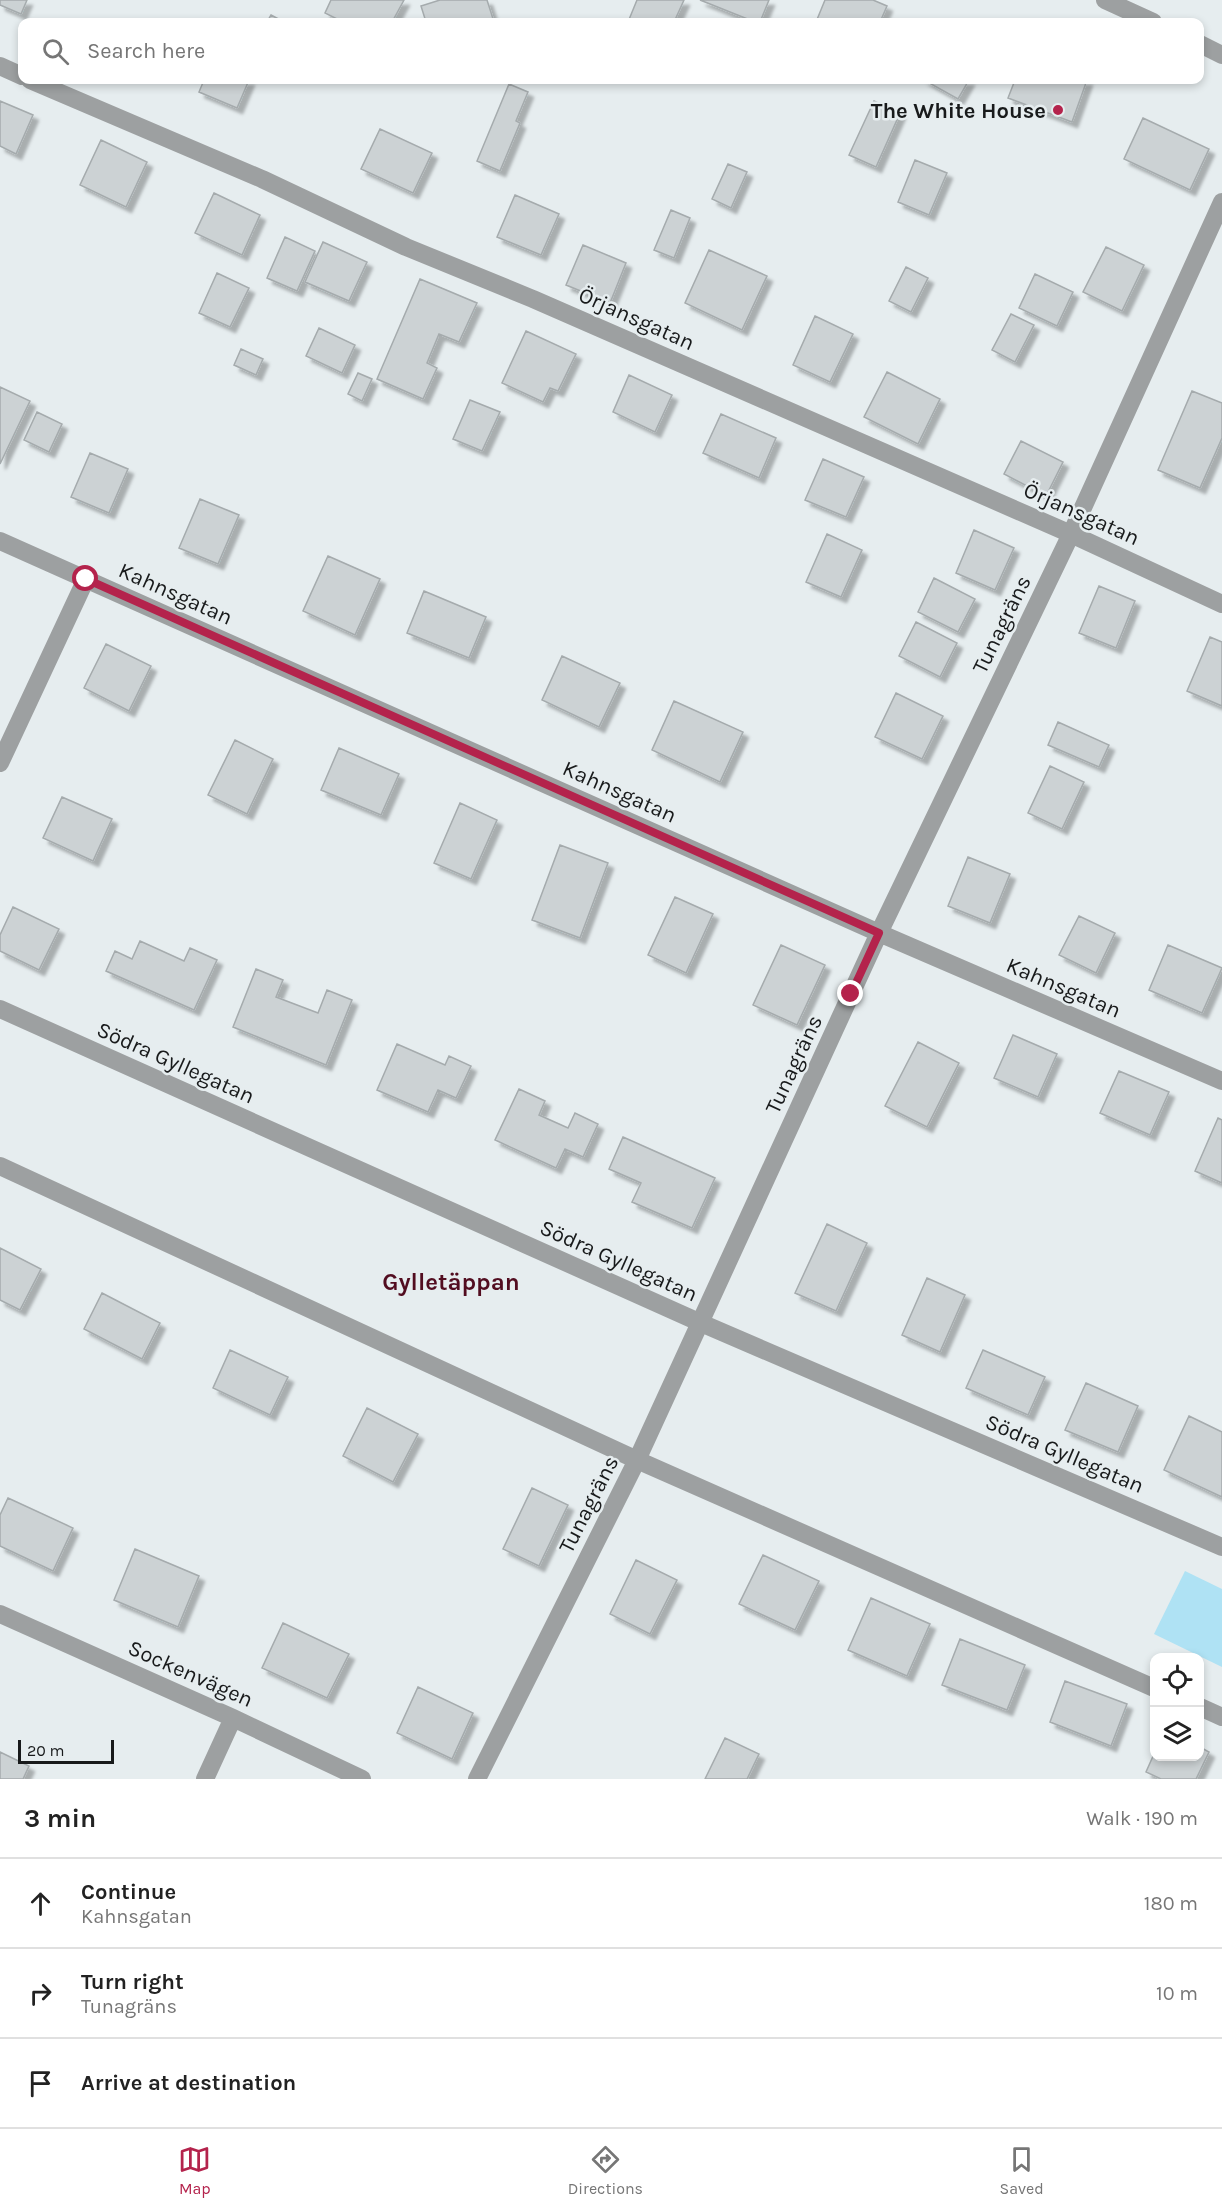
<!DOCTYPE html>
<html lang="en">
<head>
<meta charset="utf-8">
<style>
	body { margin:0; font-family:Karla,sans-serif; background:#f6f6f6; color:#222 }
	.controls { position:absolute; right:18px; bottom:18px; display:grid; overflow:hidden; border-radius:12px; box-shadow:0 3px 9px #0003 }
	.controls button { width:54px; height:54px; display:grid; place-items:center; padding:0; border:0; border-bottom:2px solid #e0e0e0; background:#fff; color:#222; font:30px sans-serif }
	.scale { position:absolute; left:18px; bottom:15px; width:96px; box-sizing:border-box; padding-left:6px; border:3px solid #181a1b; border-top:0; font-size:16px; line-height:21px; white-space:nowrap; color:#181a1b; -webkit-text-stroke:4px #e6edef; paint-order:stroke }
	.stop { position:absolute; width:18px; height:18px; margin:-14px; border:4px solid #b4234c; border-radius:50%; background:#fff }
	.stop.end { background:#b4234c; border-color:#fff; box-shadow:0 2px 6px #0008 }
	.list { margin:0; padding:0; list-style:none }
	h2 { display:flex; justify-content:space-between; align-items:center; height:78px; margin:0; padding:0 24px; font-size:26px }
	h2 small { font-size:20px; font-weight:400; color:#767676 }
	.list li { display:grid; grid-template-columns:39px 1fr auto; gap:18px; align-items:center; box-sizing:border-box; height:90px; padding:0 24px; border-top:2px solid #e0e0e0 }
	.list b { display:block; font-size:22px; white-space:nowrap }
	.list p { margin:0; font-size:20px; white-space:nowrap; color:#767676 }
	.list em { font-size:20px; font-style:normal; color:#767676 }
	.icon { flex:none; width:33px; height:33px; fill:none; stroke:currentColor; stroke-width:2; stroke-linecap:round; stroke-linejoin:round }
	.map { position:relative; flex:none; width:1222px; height:1779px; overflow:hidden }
	.search { position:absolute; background:#fff; box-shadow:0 3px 9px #0003; left:18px; right:18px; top:18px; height:66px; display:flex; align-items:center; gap:15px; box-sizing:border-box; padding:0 21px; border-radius:12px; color:#767676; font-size:22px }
	.sheet { height:348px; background:#fff }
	nav { display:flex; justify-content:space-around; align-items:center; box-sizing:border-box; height:84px; border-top:2px solid #e0e0e0; background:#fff; font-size:16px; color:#767676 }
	nav a { display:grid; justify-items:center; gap:3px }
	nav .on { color:#b4234c }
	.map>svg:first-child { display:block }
</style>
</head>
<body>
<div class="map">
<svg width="1222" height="1779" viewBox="0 0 1222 1779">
	<defs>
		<filter id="shadow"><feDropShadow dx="5.5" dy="5.5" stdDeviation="1.5" flood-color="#0004"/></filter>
	</defs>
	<rect width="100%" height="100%" fill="#e6edef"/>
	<path fill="#afe2f4" d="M1185 1571 1222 1589V1667L1154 1634Z"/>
	<path fill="#ccd2d4" stroke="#a5abad" stroke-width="1.5" filter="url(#shadow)" d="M0 0H27L21 14 0 5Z
		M331 0H404L392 22H343L325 13Z
		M440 0H487L494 22H426L421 6Z
		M637 0H684L674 22H628Z
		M700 0H769L760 22H755Z
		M825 0H873L887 6 880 22H816Z
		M271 15 284 22H267Z
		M204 80H249L237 108 199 92Z
		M924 80H969L958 99Z
		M1015 80H1087L1072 122 1008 98Z
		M509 84 528 92 516 121 520 123 500 171 477 161Z
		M0 101 33 115 16 154 0 146Z
		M874 101 900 113 876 167 849 155Z
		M1143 118 1209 149 1190 190 1124 159Z
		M380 129 432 153 413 193 361 169Z
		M101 140 147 162 126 207 80 185Z
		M915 160 947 173 929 215 898 202Z
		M728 164 747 172 731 208 712 199Z
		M214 193 260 215 242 255 195 233Z
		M515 195 559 214 541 255 497 237Z
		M671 210 690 218 674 258 654 250Z
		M285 237 315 251 297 291 267 278Z
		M323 242 367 262 349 301 305 282Z
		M583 245 626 263 610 303 566 285Z
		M1106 247 1144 265 1122 311 1083 292Z
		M709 250 767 276 742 330 685 303Z
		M906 267 928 278 911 312 889 301Z
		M217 273 249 288 230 327 199 313Z
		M1035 274 1073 292 1057 326 1019 308Z
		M420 279 477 303 459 342 439 334 427 363 437 368 423 399 377 379Z
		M1011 314 1034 325 1015 362 992 350Z
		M815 316 853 334 830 382 793 365Z
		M319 328 355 345 342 373 306 356Z
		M526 331 576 354 558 391 550 388 543 402 502 383Z
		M241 349 263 359 256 375 234 365Z
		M887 372 940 399 918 444 864 417Z
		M358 373 372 379 362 401 348 394Z
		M629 375 672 395 655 432 613 412Z
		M0 387 30 401 0 464Z
		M1192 391 1222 403V438L1200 488 1158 470Z
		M470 400 500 412 482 451 453 439Z
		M37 412 62 424 49 452 24 440Z
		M721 414 776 438 759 478 703 453Z
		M1021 441 1063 462 1046 496 1004 474Z
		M90 453 128 469 109 513 71 497Z
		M823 459 864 477 846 517 805 500Z
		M200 499 239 515 218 564 179 548Z
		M974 530 1014 548 995 590 956 573Z
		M827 534 862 550 841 597 806 582Z
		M328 556 380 579 355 635 303 611Z
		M934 578 975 599 958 632 918 612Z
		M1099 586 1135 601 1116 648 1079 633Z
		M424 591 486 617 469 658 407 633Z
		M916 622 957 643 940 677 899 656Z
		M1210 637 1222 642V706L1187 691Z
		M106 644 151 666 129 711 84 688Z
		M562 656 620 683 599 727 542 700Z
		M896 693 943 716 922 759 875 737Z
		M674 701 743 732 720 782 652 750Z
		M1058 722 1109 745 1099 767 1048 745Z
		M235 740 273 759 247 814 208 795Z
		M339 748 399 774 381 815 321 790Z
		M1050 766 1084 782 1062 829 1028 813Z
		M62 797 112 819 93 861 43 838Z
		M460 803 497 820 471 879 434 863Z
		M560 845 608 863 580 938 532 920Z
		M968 857 1010 874 990 923 948 906Z
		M675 897 713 914 686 973 648 955Z
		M13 907 59 929 39 970 0 951V935Z
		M1079 916 1115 933 1096 973 1059 955Z
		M140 941 184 961 190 948 217 960 194 1010 106 971 115 951 132 959Z
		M781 945 825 965 797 1025 753 1005Z
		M1168 945 1222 968 1202 1013 1149 990Z
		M256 969 283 980 276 997 318 1013 327 990 352 1000 326 1065 233 1027Z
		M1013 1035 1057 1054 1038 1097 994 1078Z
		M918 1042 959 1063 927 1127 885 1106Z
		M397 1044 445 1065 449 1056 471 1066 456 1098 438 1090 428 1112 377 1090Z
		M1119 1071 1169 1092 1150 1135 1100 1113Z
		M519 1089 545 1101 539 1115 568 1128 575 1113 598 1124 583 1157 565 1149 556 1168 495 1140Z
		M1218 1118 1222 1120V1183L1195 1171Z
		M623 1137 715 1178 692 1228 632 1202 641 1183 609 1169Z
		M827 1224 867 1243 836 1311 795 1293Z
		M0 1248 41 1269 20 1310 0 1300Z
		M927 1278 965 1295 940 1352 902 1335Z
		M102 1293 160 1323 142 1359 84 1329Z
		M230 1350 288 1377 270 1415 213 1388Z
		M983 1350 1045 1377 1028 1415 966 1388Z
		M1086 1383 1138 1406 1118 1452 1065 1430Z
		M367 1408 418 1434 393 1482 343 1456Z
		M1189 1416 1222 1432V1497L1164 1470Z
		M532 1488 568 1505 539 1566 503 1549Z
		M8 1498 73 1528 53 1571 0 1546V1515Z
		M135 1549 199 1576 178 1627 114 1600Z
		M763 1555 819 1581 795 1630 739 1604Z
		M636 1560 677 1580 650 1634 610 1614Z
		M871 1598 930 1624 907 1676 848 1650Z
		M283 1623 349 1654 327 1698 262 1668Z
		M960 1639 1025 1665 1007 1710 942 1685Z
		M1065 1681 1127 1704 1111 1746 1050 1722Z
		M418 1687 473 1713 452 1759 397 1733Z
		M725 1738 759 1754 747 1779H705Z
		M1200 1747 1209 1752 1196 1779H1161L1146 1772 1154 1754V1756H1200Z
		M0 1752 29 1766 23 1779H0Z"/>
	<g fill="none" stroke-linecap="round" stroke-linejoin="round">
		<path stroke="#9da0a1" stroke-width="18" d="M1105 0 1153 22
			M1200 44 1222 55
			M0 66 22 76
			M30 80 262 179 406 247 533 299 1071 534 1222 604
			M0 541 879 933 1222 1081
			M0 763 86 579
			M0 1009 701 1323 1222 1547
			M0 1166 637 1460 1154 1688
			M0 1614 233 1718 362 1779
			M1200 1707 1222 1717
			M205 1779 233 1718
			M477 1779 637 1460 879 933 1071 534 1222 202"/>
	</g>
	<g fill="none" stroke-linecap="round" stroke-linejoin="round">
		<path stroke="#b4234c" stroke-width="8" d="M86 579 879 933 851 994"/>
	</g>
	<circle fill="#b4234c" stroke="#e6edef" stroke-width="2" cx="1058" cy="110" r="6"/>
	<g text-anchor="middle" stroke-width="5" stroke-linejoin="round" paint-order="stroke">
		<g font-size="22" font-weight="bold" fill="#181a1b" stroke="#e6edef" text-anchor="end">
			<text x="1046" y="118">The White House</text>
		</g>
		<g font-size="22" fill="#181a1b" stroke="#e6edef">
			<text transform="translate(637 318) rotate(24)" y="8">Örjansgatan</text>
			<text transform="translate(1082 513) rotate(24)" y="8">Örjansgatan</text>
			<text transform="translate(176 593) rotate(24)" y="8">Kahnsgatan</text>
			<text transform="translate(1001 624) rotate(-64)" y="8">Tunagräns</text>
			<text transform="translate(620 791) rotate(24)" y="8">Kahnsgatan</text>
			<text transform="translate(1064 987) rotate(23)" y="8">Kahnsgatan</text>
			<text transform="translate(176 1062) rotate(24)" y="8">Södra Gyllegatan</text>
			<text transform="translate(793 1064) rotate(-65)" y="8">Tunagräns</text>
			<text transform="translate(619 1260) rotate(24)" y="8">Södra Gyllegatan</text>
			<text transform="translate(1065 1453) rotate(23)" y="8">Södra Gyllegatan</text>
			<text transform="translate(588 1504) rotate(-63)" y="8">Tunagräns</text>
			<text transform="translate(191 1673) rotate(24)" y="8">Sockenvägen</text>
		</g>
		<g font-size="24" font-weight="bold" fill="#520d20" stroke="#e6edef">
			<text x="451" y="1290">Gylletäppan</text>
		</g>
	</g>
</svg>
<div class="controls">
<button><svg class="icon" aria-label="locate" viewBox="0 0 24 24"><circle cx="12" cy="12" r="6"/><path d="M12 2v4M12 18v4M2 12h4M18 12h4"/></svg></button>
<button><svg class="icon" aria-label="layers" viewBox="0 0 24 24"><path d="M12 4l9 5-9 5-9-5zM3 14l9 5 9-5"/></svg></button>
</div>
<div class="scale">20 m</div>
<div class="stop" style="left:86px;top:579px"></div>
<div class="stop end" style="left:851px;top:994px"></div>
<div class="search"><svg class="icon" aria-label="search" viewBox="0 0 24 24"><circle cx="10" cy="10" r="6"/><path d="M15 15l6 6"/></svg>Search here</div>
</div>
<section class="sheet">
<h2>3 min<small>Walk · 190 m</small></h2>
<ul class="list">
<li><svg class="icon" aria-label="ahead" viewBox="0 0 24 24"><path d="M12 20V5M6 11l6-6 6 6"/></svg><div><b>Continue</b><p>Kahnsgatan</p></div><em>180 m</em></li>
<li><svg class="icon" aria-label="right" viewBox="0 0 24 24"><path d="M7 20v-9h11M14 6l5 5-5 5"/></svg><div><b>Turn right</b><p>Tunagräns</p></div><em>10 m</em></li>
<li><svg class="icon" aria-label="arrive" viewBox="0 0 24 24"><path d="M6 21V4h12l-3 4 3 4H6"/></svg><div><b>Arrive at destination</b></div></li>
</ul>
</section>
<nav>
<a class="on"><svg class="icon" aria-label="map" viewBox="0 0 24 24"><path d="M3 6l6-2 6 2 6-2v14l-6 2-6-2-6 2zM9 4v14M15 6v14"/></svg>Map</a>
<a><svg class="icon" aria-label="directions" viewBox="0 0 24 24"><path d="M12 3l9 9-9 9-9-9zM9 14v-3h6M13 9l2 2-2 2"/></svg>Directions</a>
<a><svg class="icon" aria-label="saved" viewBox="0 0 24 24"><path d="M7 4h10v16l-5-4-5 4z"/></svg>Saved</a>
</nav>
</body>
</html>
